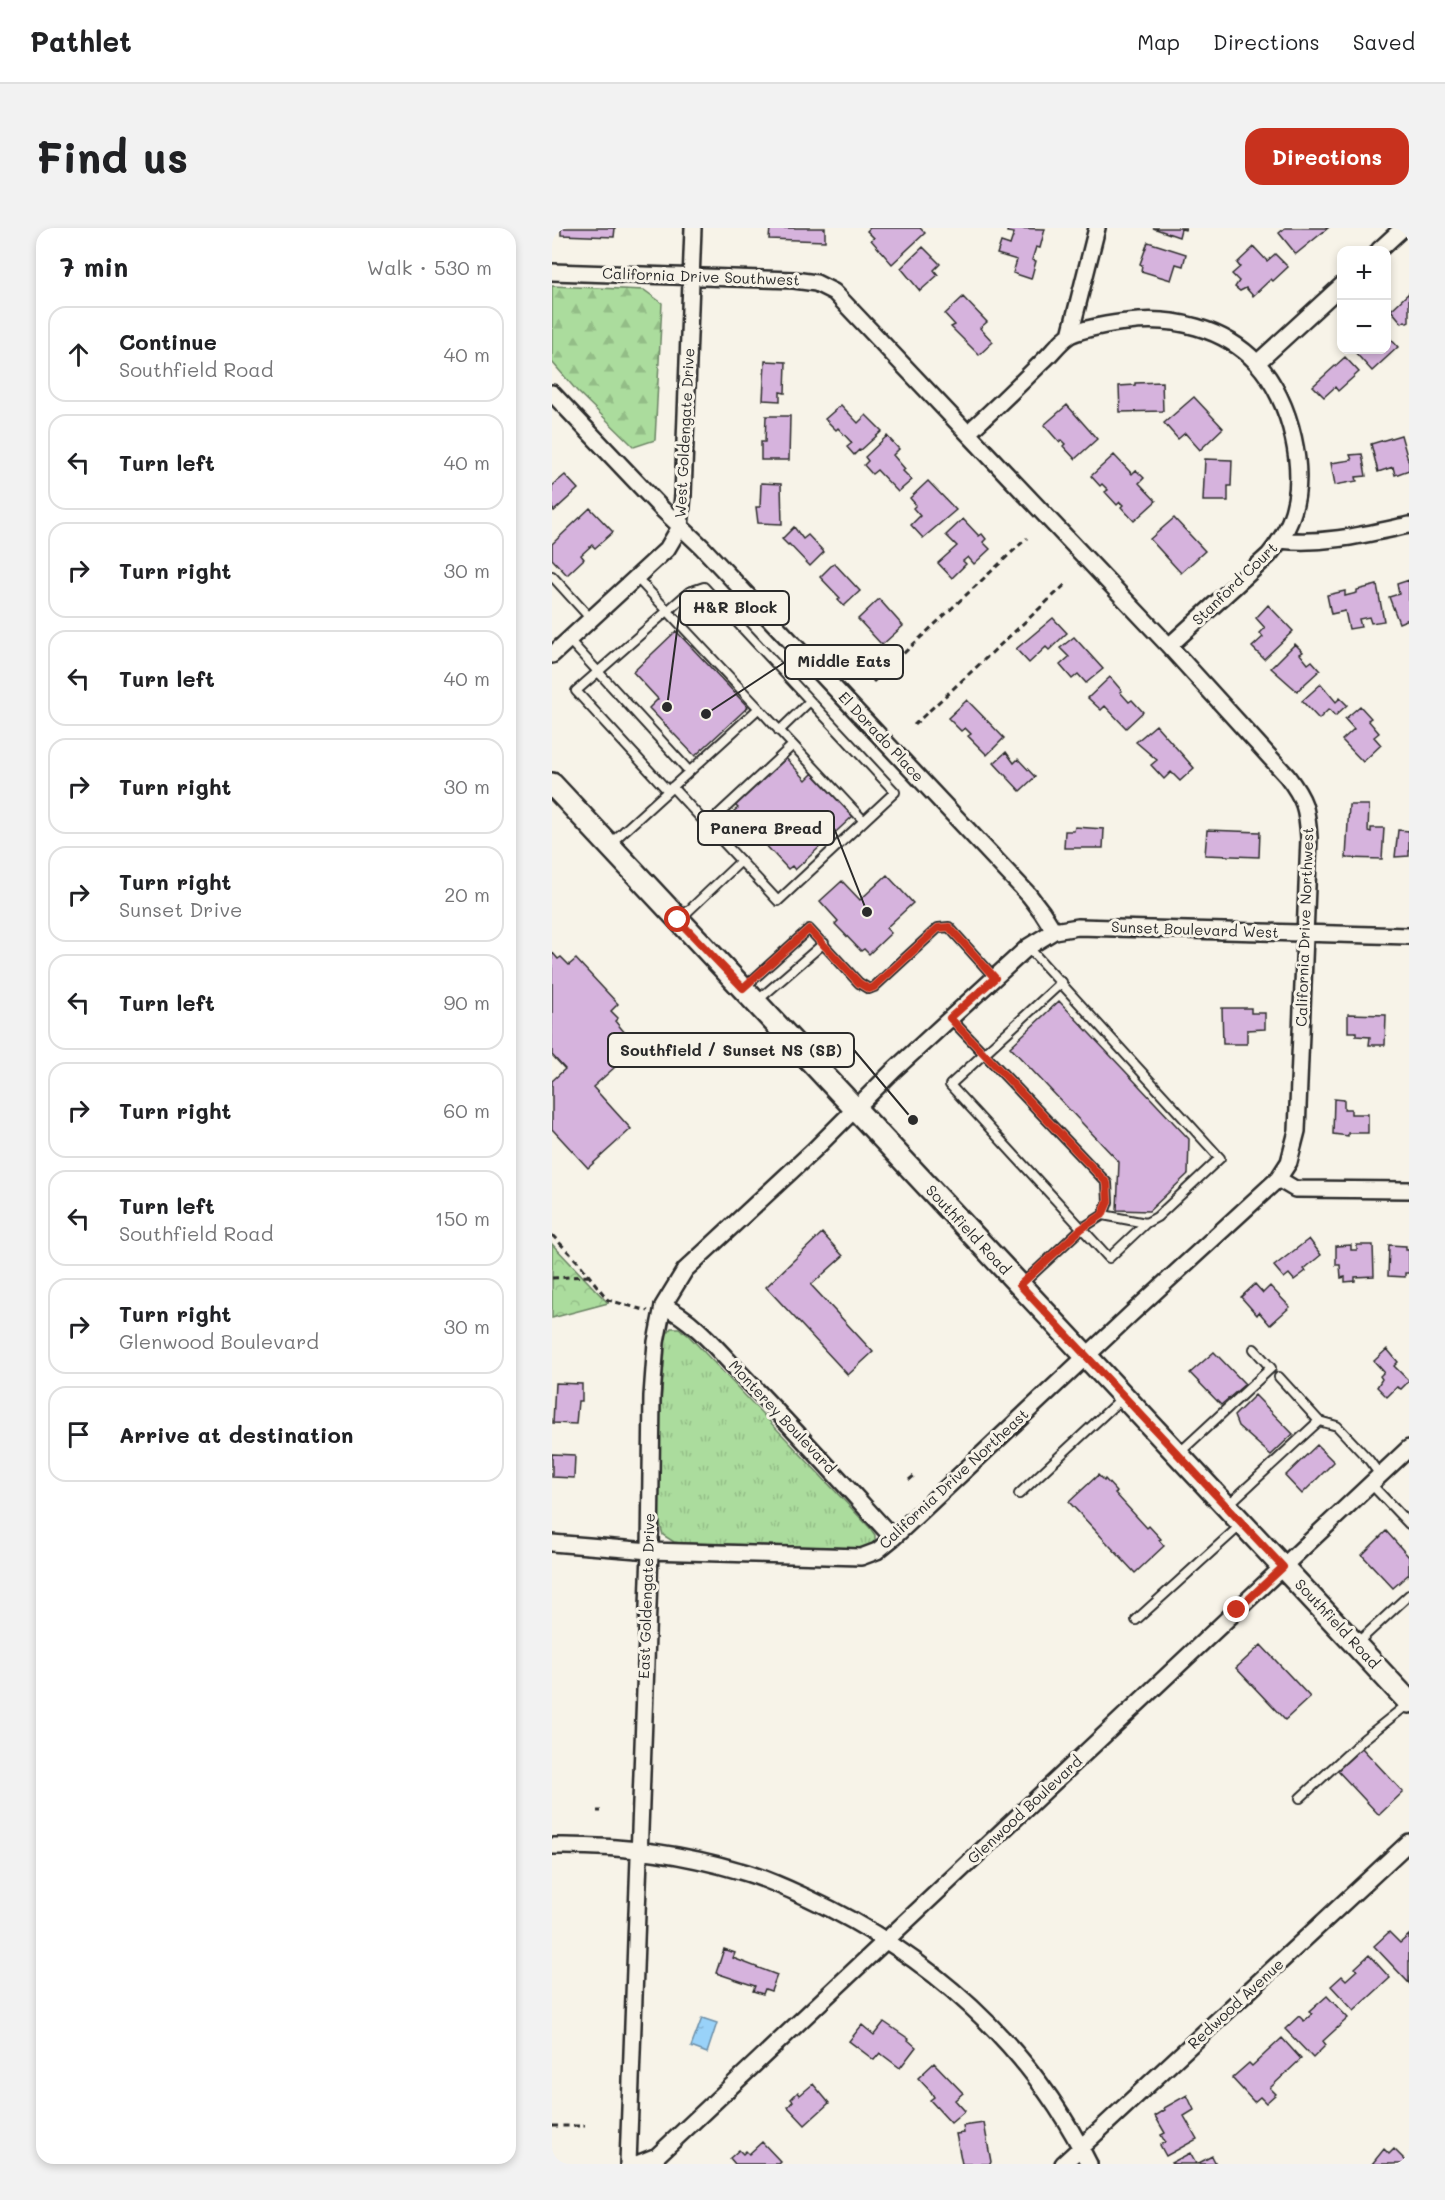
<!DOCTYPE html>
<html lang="en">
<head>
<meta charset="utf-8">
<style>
	body { margin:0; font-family:Mali,sans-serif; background:#f2f2f2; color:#202124 }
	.controls { position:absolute; right:18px; top:18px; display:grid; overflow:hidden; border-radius:12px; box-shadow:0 3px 9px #0003 }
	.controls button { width:54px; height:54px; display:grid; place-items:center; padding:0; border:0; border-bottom:2px solid #e0e0e0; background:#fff; color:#202124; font:30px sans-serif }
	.stop { position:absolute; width:18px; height:18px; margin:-14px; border:4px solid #c8321e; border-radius:50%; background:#fff }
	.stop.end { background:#c8321e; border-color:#fff; box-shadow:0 2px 6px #0008 }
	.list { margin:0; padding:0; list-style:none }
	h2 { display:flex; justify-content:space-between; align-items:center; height:78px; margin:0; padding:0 24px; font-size:26px }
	h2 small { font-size:20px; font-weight:400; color:#757577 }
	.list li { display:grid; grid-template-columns:39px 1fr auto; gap:18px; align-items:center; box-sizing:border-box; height:96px; margin:0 12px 12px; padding:0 12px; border:2px solid #e0e0e0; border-radius:18px }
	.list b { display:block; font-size:22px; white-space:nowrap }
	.list p { margin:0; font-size:20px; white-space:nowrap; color:#757577 }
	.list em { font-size:20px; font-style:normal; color:#757577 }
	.icon { flex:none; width:33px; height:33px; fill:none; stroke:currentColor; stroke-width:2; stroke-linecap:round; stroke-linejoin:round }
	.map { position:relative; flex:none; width:857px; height:1936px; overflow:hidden; border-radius:18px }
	header { display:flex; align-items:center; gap:36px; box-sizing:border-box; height:84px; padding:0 30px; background:#fff; border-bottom:2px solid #e0e0e0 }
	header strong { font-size:28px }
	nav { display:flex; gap:33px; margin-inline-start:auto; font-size:21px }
	.intro { display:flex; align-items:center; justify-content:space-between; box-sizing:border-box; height:144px; padding:0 36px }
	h1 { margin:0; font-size:42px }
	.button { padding:15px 27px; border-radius:18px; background:#c8321e; color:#fff; font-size:21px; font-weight:700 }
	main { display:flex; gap:36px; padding:0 36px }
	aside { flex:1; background:#fff; border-radius:18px; box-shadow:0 3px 9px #0003 }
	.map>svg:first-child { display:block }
</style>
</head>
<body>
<header>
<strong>Pathlet</strong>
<nav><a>Map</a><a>Directions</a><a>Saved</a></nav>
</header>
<div class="intro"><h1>Find us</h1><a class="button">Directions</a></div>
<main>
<aside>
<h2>7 min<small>Walk · 530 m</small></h2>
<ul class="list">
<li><svg class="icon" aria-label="ahead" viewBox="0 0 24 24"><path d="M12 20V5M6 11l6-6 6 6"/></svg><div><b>Continue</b><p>Southfield Road</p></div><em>40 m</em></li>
<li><svg class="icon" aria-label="left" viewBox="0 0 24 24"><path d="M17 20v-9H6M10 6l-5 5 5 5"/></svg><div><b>Turn left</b></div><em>40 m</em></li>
<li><svg class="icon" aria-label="right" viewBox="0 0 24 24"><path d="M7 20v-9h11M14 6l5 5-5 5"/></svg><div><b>Turn right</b></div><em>30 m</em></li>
<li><svg class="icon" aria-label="left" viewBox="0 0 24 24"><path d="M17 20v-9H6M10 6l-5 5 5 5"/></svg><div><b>Turn left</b></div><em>40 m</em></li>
<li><svg class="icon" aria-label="right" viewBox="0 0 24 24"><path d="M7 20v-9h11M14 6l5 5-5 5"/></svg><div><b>Turn right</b></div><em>30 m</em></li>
<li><svg class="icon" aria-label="right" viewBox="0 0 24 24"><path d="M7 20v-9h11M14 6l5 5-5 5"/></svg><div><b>Turn right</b><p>Sunset Drive</p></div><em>20 m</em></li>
<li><svg class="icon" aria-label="left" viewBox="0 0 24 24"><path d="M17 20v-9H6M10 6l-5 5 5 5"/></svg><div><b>Turn left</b></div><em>90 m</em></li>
<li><svg class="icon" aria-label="right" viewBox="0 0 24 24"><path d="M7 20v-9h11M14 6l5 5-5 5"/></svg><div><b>Turn right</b></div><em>60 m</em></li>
<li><svg class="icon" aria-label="left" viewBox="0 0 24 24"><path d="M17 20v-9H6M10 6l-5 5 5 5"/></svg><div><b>Turn left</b><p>Southfield Road</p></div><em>150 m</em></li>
<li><svg class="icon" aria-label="right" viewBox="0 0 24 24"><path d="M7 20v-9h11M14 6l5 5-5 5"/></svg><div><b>Turn right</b><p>Glenwood Boulevard</p></div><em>30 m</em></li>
<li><svg class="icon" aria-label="arrive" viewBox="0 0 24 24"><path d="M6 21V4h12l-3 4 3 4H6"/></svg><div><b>Arrive at destination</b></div></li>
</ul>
</aside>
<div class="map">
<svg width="857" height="1936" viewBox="0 0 857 1936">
	<defs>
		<pattern id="grass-tufts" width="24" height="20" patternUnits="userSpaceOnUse" patternTransform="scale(1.5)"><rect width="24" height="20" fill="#abdc9d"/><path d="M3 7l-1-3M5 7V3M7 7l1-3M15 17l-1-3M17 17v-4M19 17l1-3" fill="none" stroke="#93bd87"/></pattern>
		<pattern id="forest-firs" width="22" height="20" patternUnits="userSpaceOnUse" patternTransform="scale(1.5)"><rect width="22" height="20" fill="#abdc9d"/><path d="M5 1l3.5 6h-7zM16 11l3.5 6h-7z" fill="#93bd87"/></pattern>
		<pattern id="park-crowns" width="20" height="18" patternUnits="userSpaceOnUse" patternTransform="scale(1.5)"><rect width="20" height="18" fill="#abdc9d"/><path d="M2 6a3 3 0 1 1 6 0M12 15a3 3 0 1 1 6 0" fill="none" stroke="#93bd87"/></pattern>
		<pattern id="water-ripples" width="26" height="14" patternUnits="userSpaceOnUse" patternTransform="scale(1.5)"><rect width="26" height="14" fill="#99d2f9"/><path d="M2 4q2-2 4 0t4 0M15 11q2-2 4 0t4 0" fill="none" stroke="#84b4d6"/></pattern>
	</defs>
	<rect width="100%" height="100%" fill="#f7f3e8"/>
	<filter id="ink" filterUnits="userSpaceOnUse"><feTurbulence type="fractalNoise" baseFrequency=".0167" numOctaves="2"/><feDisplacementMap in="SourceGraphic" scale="12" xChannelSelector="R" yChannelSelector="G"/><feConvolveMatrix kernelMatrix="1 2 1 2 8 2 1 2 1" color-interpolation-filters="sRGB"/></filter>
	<g filter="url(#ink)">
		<path fill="url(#grass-tufts)" stroke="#6b8464" stroke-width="1.5" d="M119 1100H127L137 1108 318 1300 323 1307V1314L315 1319 308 1320 128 1315 122 1314 111 1307 107 1291 108 1192 114 1107Z"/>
		<path fill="url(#forest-firs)" stroke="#6b8464" stroke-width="1.5" d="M0 58 92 62 110 75 103 212 82 219 25 163 0 134Z"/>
		<path fill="url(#park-crowns)" stroke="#6b8464" stroke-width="1.5" d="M0 1016 56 1075 0 1090Z"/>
		<path fill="url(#water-ripples)" stroke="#6d8fa7" stroke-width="1.5" d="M150 1790 165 1795 155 1825 139 1819Z"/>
		<path fill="#d6b3dd" stroke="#2b2b2b" stroke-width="1.5" d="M9 0H63L62 9 9 7Z
			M218 0H273V13L217 11Z
			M318 0H368L373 5 340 36 319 12 322 10 315 3Z
			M456 0 493 1 488 20 484 19 480 32 484 33 479 51 461 45 465 32 445 26 449 14 458 17 462 5 455 4Z
			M601 0H634L633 2 629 1 627 9Z
			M733 0H776L744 26 727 5Z
			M596 14 634 26 631 38 624 36 619 52 589 43 590 37 588 36Z
			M371 19 388 36 382 42 386 47 368 63 349 40Z
			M702 19 715 33 723 26 736 39 721 53 719 51 701 68 694 60 688 63 683 59 687 53 680 46 688 39 685 35Z
			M857 65V94L855 95 853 93 850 95 839 82Z
			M411 69 435 94 428 100 441 114 427 127 399 99 403 97 393 86Z
			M834 106 846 119 820 143 801 122H834Z
			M793 129 807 144 786 163 783 159 772 169 761 158Z
			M213 133 234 134 233 165 228 164V173L211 172Z
			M610 154 611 183 568 184 567 158 583 157V155Z
			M642 169 671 200 648 222 633 205 626 211 612 195Z
			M289 177 306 195 314 187 330 203 308 223 307 222 302 227 295 219 300 215 286 200 284 202 273 191Z
			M515 177 545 211 523 231 511 218 513 216 509 212 507 214 492 197Z
			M214 188H238L237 232H209V214H213Z
			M849 207 857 235V242L843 247 841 239 826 244 819 216Z
			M335 208 347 221 341 227 353 241 351 243 360 252 346 264 325 242 320 246 312 237 316 233 313 229Z
			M810 226 814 248 804 249 805 253 783 257 779 235 800 232 798 227Z
			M562 227 580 246 584 242 592 250 587 255 604 273 582 293 569 279 571 277 568 274 565 277 553 264 556 262 550 256 548 258 539 248Z
			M653 231 680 232 679 258H676V273H651Z
			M13 247 26 261 2 283 0 280V258Z
			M376 253 404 282 371 310 359 297 368 288 361 280 364 277 358 270Z
			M209 255 229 256 230 296 206 295 204 279H208Z
			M38 280 61 304 43 320 40 317 29 327 32 331 15 347 0 331V316Z
			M622 290 653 323 629 345 598 311Z
			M411 291 427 308 430 306 434 311 431 314 438 321 422 336 416 329 411 333 414 336 400 350 386 335 405 318 394 307Z
			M242 299 251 311 256 307 272 324 258 338 237 316 236 317 230 311Z
			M282 335 308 363 292 378 286 372 288 370 268 349Z
			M857 352V391L847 395 837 369 847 366 845 356Z
			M825 357 832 393 819 395 817 389 807 391 809 399 797 401 793 383 779 386 775 367 793 363V368L805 365V362Z
			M327 371 351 398 330 417 306 391Z
			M716 377 741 403 712 431 700 419 711 409 708 405 713 400 704 390Z
			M501 390 515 405 497 422 494 419 477 435 464 421Z
			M124 403 196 479 143 528 97 480 106 471 81 444Z
			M522 409 551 441 534 455 526 446 520 451 508 437 517 429 508 420Z
			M743 416 751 424 748 426 756 436 760 433 768 442 745 463 719 440Z
			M558 449 570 463 568 464 577 474 580 472 591 484 574 500 553 478 549 482 536 470Z
			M769 456 784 474 788 470 795 477 783 488 777 481 767 491 750 473Z
			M415 472 452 510 435 527 416 508 419 506 413 500 409 503 396 490Z
			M808 478 819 490 816 492 827 505 822 509 829 517 811 534 790 512 802 501 793 491Z
			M604 497 642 540 628 553 619 544 612 551 599 537 605 532 584 514Z
			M454 524 462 535 466 531 483 549 468 563 442 535Z
			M233 529 254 552 261 545 301 588 243 642 240 638 236 641 182 583 186 580 182 576Z
			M797 577H817L816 603 819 604V600H832L830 631 794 630Z
			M523 599 552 601 551 620H512L513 603H522Z
			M655 602 708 604 707 629 653 627Z
			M846 602 857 603V628L843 629Z
			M335 647 361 675 334 700 339 705 317 726 312 721 309 723 283 696 286 693 268 673 290 653 308 672Z
			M0 724 6 731 9 729 17 737 24 731 66 776 59 783 66 790 63 793 85 819 41 859 79 901 36 940 0 901V853L13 841 0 827Z
			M507 773 637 911 636 946 597 983 565 982 567 934 458 819Z
			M670 780H699V785H713V801L695 802V816H671Z
			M796 786 834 787 833 817H817L818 809 804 808V804H796Z
			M782 871 792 872V881H799V886H816V905H796V908L781 906Z
			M270 1005 291 1028 259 1057 321 1124 296 1147 214 1059Z
			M757 1011 769 1027 752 1041 754 1043 742 1052 737 1046 732 1050 722 1038Z
			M799 1017V1022H805V1017H821L822 1048 803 1049V1053L793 1054V1049L789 1050 788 1037H784V1018Z
			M837 1017 854 1018V1022H857V1045H853V1049L836 1048Z
			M703 1056 711 1065 718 1058 738 1079 718 1097 707 1084 705 1087 689 1069Z
			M835 1121 846 1134 842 1138 857 1153 849 1161 845 1159 835 1169 825 1159 830 1151 828 1148 832 1144 822 1133Z
			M662 1124 693 1156 669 1177 638 1145Z
			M3 1155 30 1156V1173H26L24 1196 1 1195Z
			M703 1167 741 1206 719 1227 686 1198 682 1188Z
			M765 1217 782 1234 750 1266 733 1248Z
			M0 1226 23 1227 22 1250 0 1249Z
			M546 1247 552 1253 553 1251 565 1264 563 1265 595 1300 597 1298 609 1311 607 1312 612 1318 583 1345 517 1274Z
			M834 1303 857 1329V1346L841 1360 810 1327Z
			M709 1417 758 1469 733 1492 684 1440Z
			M809 1519 851 1564 827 1587 785 1542Z
			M837 1704 848 1715 857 1707V1755L822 1718Z
			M172 1721 183 1725 181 1730 225 1747 219 1763 213 1761 211 1766 201 1763 203 1758 164 1745Z
			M817 1727 838 1750 802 1783 779 1758 790 1748 794 1752 805 1742 803 1740Z
			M775 1768 796 1790 771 1813 774 1817 761 1830 733 1801 747 1788 752 1793 760 1786 757 1784Z
			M332 1794 357 1811 356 1812 364 1819 348 1840 328 1825 322 1832 297 1813 310 1797 322 1807Z
			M730 1810 749 1831 718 1860 724 1866 714 1875 708 1869 702 1874 680 1850 697 1835 700 1838Z
			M382 1835 411 1865 403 1872 413 1883 399 1895 378 1872 382 1869 379 1864 366 1850Z
			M261 1856 277 1875 253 1897 236 1879 241 1873 239 1871 246 1864 248 1867Z
			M635 1867 642 1882 632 1888 645 1911 614 1928 608 1917 613 1914 609 1907 613 1905 603 1888 613 1882 612 1880Z
			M432 1895 439 1934 438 1936H410L404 1906 412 1905 411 1898Z
			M210 1914 229 1934 227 1936H183L178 1930 187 1922 191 1926 194 1923 197 1926Z
			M832 1921 837 1926 842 1921 855 1934 853 1936H820Z
			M638 1925 644 1936H620L619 1935Z
			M660 1928 664 1936H645Z"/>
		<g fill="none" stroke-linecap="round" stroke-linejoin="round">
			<defs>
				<path id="service" d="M0 348 39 391
					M84 349 312 593
					M17 412 137 543
					M227 503 258 473
					M116 563 24 463 137 364 152 359 343 564 226 673 120 559
					M155 597 241 517
					M59 615 206 481
					M129 690 189 633
					M476 719 668 930 605 989 594 995 557 1030 398 857 510 754
					M193 759 257 701 307 755 317 761 322 759 386 700 397 699 443 750
					M205 773 272 715
					M398 790 555 955 556 974 551 987
					M469 1057 529 1001 551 987 594 995
					M727 1149 767 1193 785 1198 817 1232 828 1247
					M626 1226 719 1140 702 1121
					M819 1256 857 1296
					M467 1266 570 1170
					M676 1277 767 1193
					M584 1392 690 1296
					M805 1415 857 1367
					M748 1570 812 1511 856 1476"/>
				<path id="minor" d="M827 22 851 0
					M0 44 242 52 264 55 282 64 617 418 735 548C753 572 755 580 757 610L745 903 737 934 726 951 579 1086 341 1310 325 1323 309 1329 98 1323 0 1315
					M518 107 545 0
					M705 135 790 57
					M0 165 110 281 150 319 477 667 490 684 502 703
					M416 205C442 181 467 157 492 132 500 125 508 113 518 107 529 101 562 95 575 94 621 88 672 100 705 135 739 172 757 245 738 293 733 306 725 317 717 327L617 418
					M728 312C772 317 815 306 857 297
					M0 427 115 321 128 299 131 267 141 0
					M726 951 743 961 857 962
					M111 1078C141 1091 165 1121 187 1144 240 1198 290 1254 341 1310
					M0 1618C64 1617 126 1624 188 1643 211 1649 234 1660 256 1670 375 1725 479 1817 537 1936
					M76 1936 98 1323 100 1168 104 1114 111 1078 133 1042 262 922 342 842 476 719 502 703 526 699 857 708
					M85 1936 105 1928 857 1220
					M511 1936 857 1614"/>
				<path id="secondary" d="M0 556 857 1474"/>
			</defs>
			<use href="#service" stroke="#2b2b2b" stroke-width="12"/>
			<use href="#minor" stroke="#2b2b2b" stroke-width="20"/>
			<use href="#secondary" stroke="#2b2b2b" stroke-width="26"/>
			<path stroke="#2b2b2b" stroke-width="3" stroke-dasharray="6 4.5" stroke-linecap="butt" d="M321 454 475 310
				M362 497 516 354
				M0 1007 26 1034 56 1072 96 1083
				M0 1050 37 1048
				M357 1252 363 1247
				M45 1583H49
				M0 1898H33"/>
			<use href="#service" stroke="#f7f3e8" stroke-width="8"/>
			<use href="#minor" stroke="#f7f3e8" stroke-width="15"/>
			<use href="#secondary" stroke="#f7f3e8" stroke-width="21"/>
		</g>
	</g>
	<g fill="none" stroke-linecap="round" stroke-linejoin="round" filter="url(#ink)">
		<path stroke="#c8321e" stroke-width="8" d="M126 692 191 760 257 701 307 755 317 761 322 759 386 700 397 699 443 750 398 790 555 955 556 974 550 987 529 1001 468 1057 731 1339 685 1382"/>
	</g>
	<g text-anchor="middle" stroke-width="6" stroke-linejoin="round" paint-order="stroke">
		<g font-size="15" fill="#2b2b2b" stroke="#f7f3e8">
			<text transform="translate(149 49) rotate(2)" y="5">California Drive Southwest</text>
			<text transform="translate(133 205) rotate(-87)" y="5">West Goldengate Drive</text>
			<text transform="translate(683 356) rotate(-44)" y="5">Stanford Court</text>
			<text transform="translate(329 509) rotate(47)" y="5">El Dorado Place</text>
			<text transform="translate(753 699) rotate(-88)" y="5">California Drive Northwest</text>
			<text transform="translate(643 702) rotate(2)" y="5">Sunset Boulevard West</text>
			<text transform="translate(416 1002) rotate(47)" y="5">Southfield Road</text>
			<text transform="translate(230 1189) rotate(47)" y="5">Monterey Boulevard</text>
			<text transform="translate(402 1251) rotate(-43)" y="5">California Drive Northeast</text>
			<text transform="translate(95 1368) rotate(-88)" y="5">East Goldengate Drive</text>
			<text transform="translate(785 1396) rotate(47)" y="5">Southfield Road</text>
			<text transform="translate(473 1582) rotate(-43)" y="5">Glenwood Boulevard</text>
			<text transform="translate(684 1776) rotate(-43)" y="5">Redwood Avenue</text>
		</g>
	</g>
	<path fill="none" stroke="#2b2b2b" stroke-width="2" d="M115 479L128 380M154 486L233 434M315 684L282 600M361 892L302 822"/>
	<g fill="#2b2b2b" stroke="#f7f3e8" stroke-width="2">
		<circle cx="115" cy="479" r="6"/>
		<circle cx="154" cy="486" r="6"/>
		<circle cx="315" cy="684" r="6"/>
		<circle cx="361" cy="892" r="6"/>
	</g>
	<g fill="#f7f3e8" stroke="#2b2b2b" stroke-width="2">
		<rect x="128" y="363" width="109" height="34" rx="6"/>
		<rect x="233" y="417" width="118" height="34" rx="6"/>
		<rect x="146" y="583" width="136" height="34" rx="6"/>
		<rect x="56" y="805" width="246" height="34" rx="6"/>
	</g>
	<g font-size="16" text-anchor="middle" font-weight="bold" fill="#2b2b2b">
		<text x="183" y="385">H&amp;R Block</text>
		<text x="292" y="439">Middle Eats</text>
		<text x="214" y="606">Panera Bread</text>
		<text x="179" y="828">Southfield / Sunset NS (SB)</text>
	</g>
</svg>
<div class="controls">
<button>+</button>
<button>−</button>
</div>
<div class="stop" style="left:126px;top:692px"></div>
<div class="stop end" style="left:685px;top:1382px"></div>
</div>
</main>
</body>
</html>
